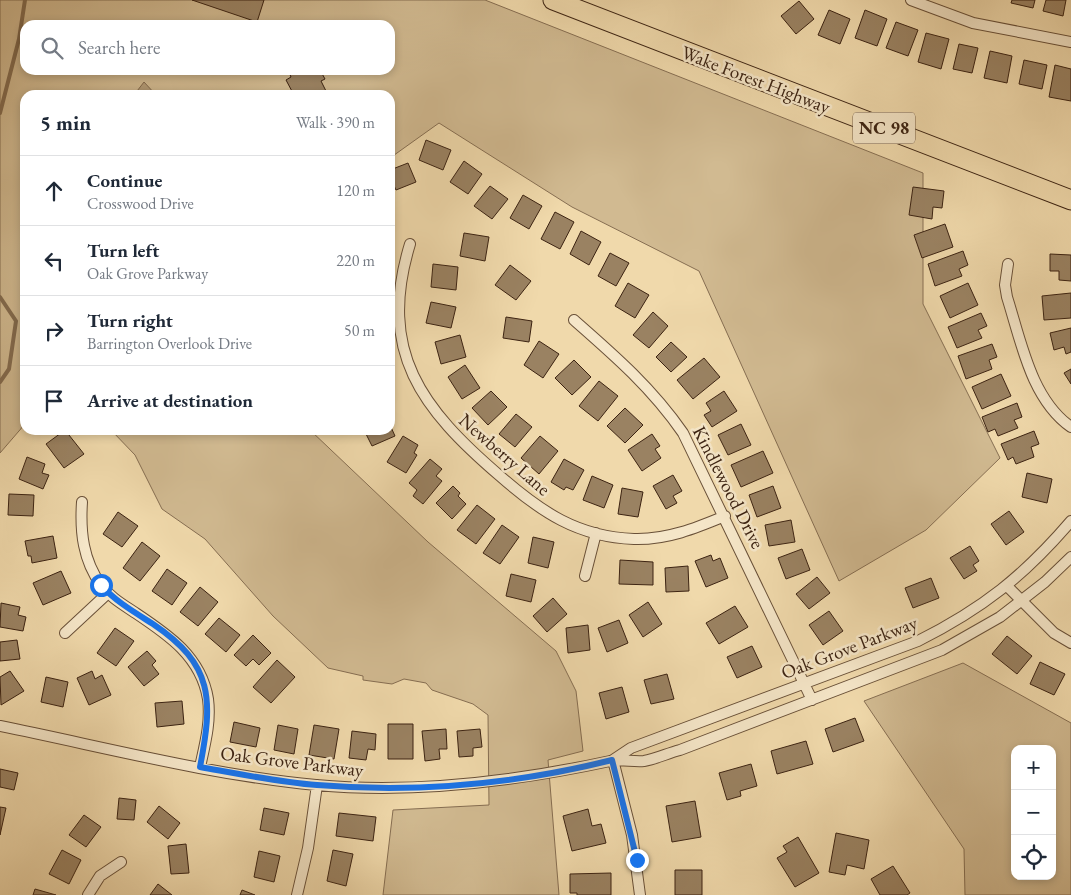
<!DOCTYPE html>
<html lang="en">
<head>
<meta charset="utf-8">
<style>
	body { margin:0; font-family:"EB Garamond",serif; background:#f2f2f3; color:#1f2937 }
	.controls { position:absolute; right:15px; bottom:15px; display:grid; overflow:hidden; border-radius:10px; box-shadow:0 2px 8px #0003 }
	.controls button { width:45px; height:45px; display:grid; place-items:center; padding:0; border:0; border-bottom:1px solid #e0e1e3; background:#fff; color:#1f2937; font:25px sans-serif }
	.stop { position:absolute; width:15px; height:15px; margin:-11px; border:4px solid #1a73e8; border-radius:50%; background:#fff }
	.stop.end { background:#1a73e8; border-color:#fff; box-shadow:0 1px 5px #0008 }
	.list { margin:0; padding:0; list-style:none }
	h2 { display:flex; justify-content:space-between; align-items:center; height:65px; margin:0; padding:0 20px; font-size:21px }
	h2 small { font-size:16px; font-weight:400; color:#747a83 }
	.list li { display:grid; grid-template-columns:32px 1fr auto; gap:15px; align-items:center; box-sizing:border-box; height:70px; padding:0 20px; border-top:1px solid #e0e1e3 }
	.list b { display:block; font-size:19px; white-space:nowrap }
	.list p { margin:0; font-size:16px; white-space:nowrap; color:#747a83 }
	.list em { font-size:16px; font-style:normal; color:#747a83 }
	.icon { flex:none; width:28px; height:28px; fill:none; stroke:currentColor; stroke-width:2; stroke-linecap:round; stroke-linejoin:round }
	.map { position:relative; flex:none; width:1071px; height:895px; overflow:hidden }
	.search { position:absolute; background:#fff; box-shadow:0 2px 8px #0003; left:20px; top:20px; width:375px; height:55px; display:flex; align-items:center; gap:12px; box-sizing:border-box; padding:0 18px; border-radius:15px; color:#747a83; font-size:19px }
	.panel { position:absolute; background:#fff; box-shadow:0 2px 8px #0003; left:20px; top:90px; width:375px; height:345px; border-radius:15px }
	.map>svg:first-child { display:block }
</style>
</head>
<body>
<div class="map">
<svg width="1071" height="895" viewBox="0 0 1071 895">
	<rect width="100%" height="100%" fill="#f0d9ab"/>
	<filter id="stains"><feTurbulence type="fractalNoise" baseFrequency=".004" numOctaves="4"/><feColorMatrix values="0 0 0 0 .2 0 0 0 0 .09 0 0 0 0 .02 0 0 0 .5 -.17"/></filter>
	<radialGradient id="worn" r=".72"><stop offset=".6" stop-color="#630" stop-opacity="0"/><stop offset="1" stop-color="#630" stop-opacity=".3"/></radialGradient>
	<path fill="#d1ba91" stroke="#866e52" fill-rule="evenodd" d="M0 0H485L923 173V304L1000 458 926 530 839 581 699 271 572 207 439 123 390 158V95H25V424L0 453ZM25 25H390V70H25Z
		M111 430H310L428 542 556 651 576 691 583 751 548 760 559 895H383L393 810 489 805 488 715 473 704 432 690 426 683 404 679 392 684 363 680V676L328 668 273 616 205 539 162 509 135 455Z
		M963 663 1071 723V895H965L964 849 864 701ZM1015 749H1052V876H1015Z"/>
	<path fill="#b39b77" stroke="#836b4f" d="M144 82 156 95H134Z"/>
	<g fill="none" stroke-linecap="round" stroke-linejoin="round">
		<path stroke="#836b4f" stroke-width="4" d="M0 113 19 39 25 0
			M0 297 16 321 9 369 0 382"/>
	</g>
	<path fill="#9a8262" stroke="#3c2312" d="M192 0H264L257 22Z
		M1012 0H1035L1033 8 1011 3Z
		M1046 0H1066L1063 16 1043 11Z
		M799 1 814 19 796 34 781 16Z
		M829 10 850 19 840 44 818 35Z
		M865 10 887 19 877 46 855 38Z
		M896 22 918 30 908 56 886 48Z
		M926 33 949 39 941 69 918 62Z
		M959 44 978 48 972 73 953 69Z
		M990 51 1012 56 1007 83 984 78Z
		M1024 60 1047 65 1042 89 1019 84Z
		M1055 65 1071 69V101L1049 97Z
		M288 70H320L325 79 321 81 328 95H294L286 80 291 77Z
		M426 140 451 150 443 170 419 160Z
		M464 161 482 174 468 194 450 182Z
		M408 163 416 182 396 190 390 177V170Z
		M490 186 508 199 492 219 474 206Z
		M913 187 944 191 942 208 933 207 932 219 909 215Z
		M523 195 542 206 529 229 510 218Z
		M555 212 574 222 560 249 541 239Z
		M945 224 953 247 922 258 914 235Z
		M581 231 601 242 589 265 570 254Z
		M464 233 489 237 485 261 460 256Z
		M963 251 968 265 959 269 962 276 935 286 928 264Z
		M610 253 629 263 616 286 598 276Z
		M1050 254 1071 255V281L1059 280V271H1050Z
		M433 264 458 267 456 290 431 287Z
		M510 265 531 281 516 300 495 285Z
		M628 283 649 295 635 318 615 306Z
		M968 283 978 305 950 318 940 296Z
		M1071 293V318L1044 320 1042 296Z
		M431 302 456 307 451 328 426 323Z
		M653 312 668 326 649 348 633 335Z
		M981 313 987 326 978 330 982 338 957 348 948 327Z
		M506 317 532 321 529 342 503 338Z
		M1071 328V352L1066 354 1064 347 1054 350 1050 333Z
		M460 335 466 357 441 364 435 342Z
		M539 341 559 354 543 378 524 365Z
		M671 342 687 357 671 372 656 357Z
		M992 344 997 357 989 360 992 369 966 379 958 356Z
		M704 358 720 377 693 399 677 380Z
		M574 360 591 377 572 395 555 378Z
		M465 365 480 388 462 399 448 377Z
		M1071 369V384L1064 373Z
		M1001 374 1011 396 982 409 972 387Z
		M599 381 618 396 598 421 579 406Z
		M491 391 507 407 488 425 472 408Z
		M724 391 737 411 712 427 704 415 711 411 706 403Z
		M1017 403 1022 417 1014 420 1018 428 998 436 995 429 988 432 982 417Z
		M625 408 643 425 625 443 607 426Z
		M516 414 532 427 515 447 499 434Z
		M741 424 751 445 728 455 718 435Z
		M390 425 395 436 372 446 364 430H390Z
		M65 430 84 454 64 468 46 444Z
		M1034 431 1039 444 1031 447 1034 457 1016 464 1013 457 1008 460 1001 444Z
		M652 434 660 446 655 449 661 458 642 471 628 450Z
		M403 436 418 445 414 453 417 455 406 473 387 462Z
		M540 436 558 451 539 474 521 458Z
		M763 451 773 473 741 487 731 465Z
		M27 457 45 464 42 473 49 475 43 489 19 479Z
		M430 459 442 469 436 476 442 481 423 504 413 496 417 490 409 483Z
		M564 459 584 470 573 490 566 487 564 490 551 482Z
		M1027 473 1052 479 1047 503 1022 497Z
		M673 475 682 491 673 496 677 503 666 509 653 486Z
		M592 476 613 485 604 508 583 500Z
		M453 486 460 493 458 496 466 504 452 519 436 503Z
		M773 486 781 508 757 517 749 495Z
		M622 488 643 492 638 517 618 514Z
		M9 494 34 495 33 516 8 515Z
		M477 505 495 519 476 544 457 530Z
		M1009 511 1024 532 1006 545 991 524Z
		M118 512 138 526 122 547 103 534Z
		M791 520 795 542 769 546 765 525Z
		M502 525 519 537 500 564 483 553Z
		M53 536 57 558 32 563 31 556H28L25 541Z
		M533 537 554 542 548 568 528 563Z
		M142 542 160 556 140 581 123 568Z
		M970 546 979 561 973 565 977 571 964 579 950 558Z
		M802 549 810 570 786 579 778 558Z
		M711 555 713 561 720 558 728 578 706 587 695 561Z
		M620 560 653 562V585L619 584Z
		M688 566 689 591 666 592 665 568Z
		M167 569 187 583 172 605 152 591Z
		M61 571 71 593 43 605 33 583Z
		M511 574 536 580 531 602 506 596Z
		M817 577 830 593 809 609 796 594Z
		M931 578 939 598 913 608 905 588Z
		M200 587 218 602 198 626 180 612Z
		M553 598 567 614 547 632 533 616Z
		M648 602 662 624 643 637 629 615Z
		M1 603 20 607 18 615 26 617 23 631 0 627Z
		M735 606 748 627 719 644 706 623Z
		M829 611 843 631 823 645 809 625Z
		M219 618 240 635 226 652 205 634Z
		M619 620 628 643 607 652 598 628Z
		M588 625 590 650 568 653 566 628Z
		M115 628 134 641 116 666 97 653Z
		M253 635 271 653 259 665 253 659 246 666 234 655Z
		M1007 636 1032 656 1017 674 992 654Z
		M17 640 20 659 0 661V642Z
		M752 646 762 667 737 678 727 657Z
		M147 651 156 661 152 665 159 674 144 686 128 667Z
		M277 660 295 677 271 703 253 687Z
		M1040 662 1065 674 1054 695 1030 684Z
		M10 671 24 691 1 705 0 677Z
		M92 671 95 679 102 675 111 695 89 705 77 678Z
		M667 674 674 699 651 704 644 680Z
		M46 677 68 682 63 707 41 702Z
		M622 687 629 712 606 719 599 693Z
		M182 701 184 724 157 727 155 703Z
		M855 718 864 741 833 752 825 729Z
		M234 722 260 728 256 747 230 742Z
		M388 724H413V759H388Z
		M278 725 298 729 294 754 274 750Z
		M314 725 339 729 334 759 309 755Z
		M446 729 447 749H439L440 759 425 761 422 731Z
		M480 729 482 747 473 748V756L459 757 457 731Z
		M352 731 376 734 375 750 368 749 366 760 349 758Z
		M806 741 813 764 777 774 771 751Z
		M751 764 757 786 740 791 741 796 727 800 719 773Z
		M0 769 18 773 14 790 0 787Z
		M119 798 136 800 134 820 117 819Z
		M695 801 701 837 672 842 666 806Z
		M159 806 180 823 168 839 147 822Z
		M0 807 6 808 0 835Z
		M264 808 289 813 284 835 260 830Z
		M588 809 592 826 601 824 606 843 572 851 563 816Z
		M339 813 376 817 373 841 336 836Z
		M84 815 101 827 86 847 69 835Z
		M836 833 869 840 864 869 847 865 845 875 829 872Z
		M798 837 819 873 795 887 777 858 787 852 783 846Z
		M186 844 189 873 171 874 168 846Z
		M62 850 81 860 69 884 49 874Z
		M333 850 353 854 346 886 327 881Z
		M259 851 280 856 274 882 254 877Z
		M893 866 910 893 907 895H880L871 879Z
		M675 870H702V895H675Z
		M611 873V895H577V893H570V874Z
		M158 884 172 895H150Z
		M35 889 56 895H33Z
		M242 890 255 895H240Z"/>
	<g fill="none" stroke-linecap="round" stroke-linejoin="round">
		<defs>
			<path id="street" d="M911 0 973 23 1071 42
				M410 244C377 352 422 409 500 476 541 512 578 537 634 539 667 540 696 528 725 516
				M1008 264 1005 285 1007 297C1021 341 1031 399 1071 427
				M574 320C614 355 652 388 683 433L812 700
				M82 502C80 532 83 560 101 585 110 597 122 604 134 612 167 634 201 656 208 699 211 722 205 744 200 767
				M585 576 596 533
				M1007 586 1054 633 1071 643
				M65 633 108 593
				M0 726C104 747 210 775 316 785 415 794 513 782 610 761 621 759 633 762 644 761 656 759 668 753 680 750L942 650 1000 617 1045 582 1071 557
				M613 760 631 748 918 641C982 609 1024 576 1071 521
				M613 760 632 835 640 895
				M88 895 100 876 121 862
				M297 895 308 848 317 785"/>
			<path id="highway" d="M553 0 1071 200"/>
		</defs>
		<use href="#street" stroke="#695038" stroke-width="12"/>
		<use href="#highway" stroke="#3c2312" stroke-width="21"/>
		<use href="#street" stroke="#f5e6c8" stroke-width="10"/>
		<use href="#highway" stroke="#f0d9ab" stroke-width="19"/>
	</g>
	<g fill="none" stroke-linecap="round" stroke-linejoin="round">
		<path stroke="#1a73e8" stroke-width="6" d="M101 585C115 601 134 612 153 624 214 665 213 700 200 767 239 774 278 782 317 785 416 793 516 784 612 760L637 860"/>
	</g>
	<g text-anchor="middle" stroke-width="5" stroke-linejoin="round" paint-order="stroke">
		<rect fill="#f5e6c8" stroke="#745e49" stroke-width="1" x="853" y="112.5" width="62" height="31" rx="4"/>
		<g font-size="18" font-weight="bold" fill="#3c2312">
			<text x="884" y="134">NC 98</text>
		</g>
		<g font-size="19" fill="#3c2312" stroke="#f5e6c8">
			<text transform="translate(756 79) rotate(21)" y="7">Wake Forest Highway</text>
			<text transform="translate(505 454) rotate(41)" y="7">Newberry Lane</text>
			<text transform="translate(729 487) rotate(63)" y="7">Kindlewood Drive</text>
			<text transform="translate(849 647) rotate(-21)" y="7">Oak Grove Parkway</text>
			<text transform="translate(292 761) rotate(7)" y="7">Oak Grove Parkway</text>
		</g>
	</g>
	<rect width="100%" height="100%" filter="url(#stains)"/>
	<rect width="100%" height="100%" fill="url(#worn)"/>
</svg>
<div class="controls">
<button>+</button>
<button>−</button>
<button><svg class="icon" aria-label="locate" viewBox="0 0 24 24"><circle cx="12" cy="12" r="6"/><path d="M12 2v4M12 18v4M2 12h4M18 12h4"/></svg></button>
</div>
<div class="stop" style="left:101px;top:585px"></div>
<div class="stop end" style="left:637px;top:860px"></div>
<div class="search"><svg class="icon" aria-label="search" viewBox="0 0 24 24"><circle cx="10" cy="10" r="6"/><path d="M15 15l6 6"/></svg>Search here</div>
<section class="panel">
<h2>5 min<small>Walk · 390 m</small></h2>
<ul class="list">
<li><svg class="icon" aria-label="ahead" viewBox="0 0 24 24"><path d="M12 20V5M6 11l6-6 6 6"/></svg><div><b>Continue</b><p>Crosswood Drive</p></div><em>120 m</em></li>
<li><svg class="icon" aria-label="left" viewBox="0 0 24 24"><path d="M17 20v-9H6M10 6l-5 5 5 5"/></svg><div><b>Turn left</b><p>Oak Grove Parkway</p></div><em>220 m</em></li>
<li><svg class="icon" aria-label="right" viewBox="0 0 24 24"><path d="M7 20v-9h11M14 6l5 5-5 5"/></svg><div><b>Turn right</b><p>Barrington Overlook Drive</p></div><em>50 m</em></li>
<li><svg class="icon" aria-label="arrive" viewBox="0 0 24 24"><path d="M6 21V4h12l-3 4 3 4H6"/></svg><div><b>Arrive at destination</b></div></li>
</ul>
</section>
</div>
</body>
</html>
